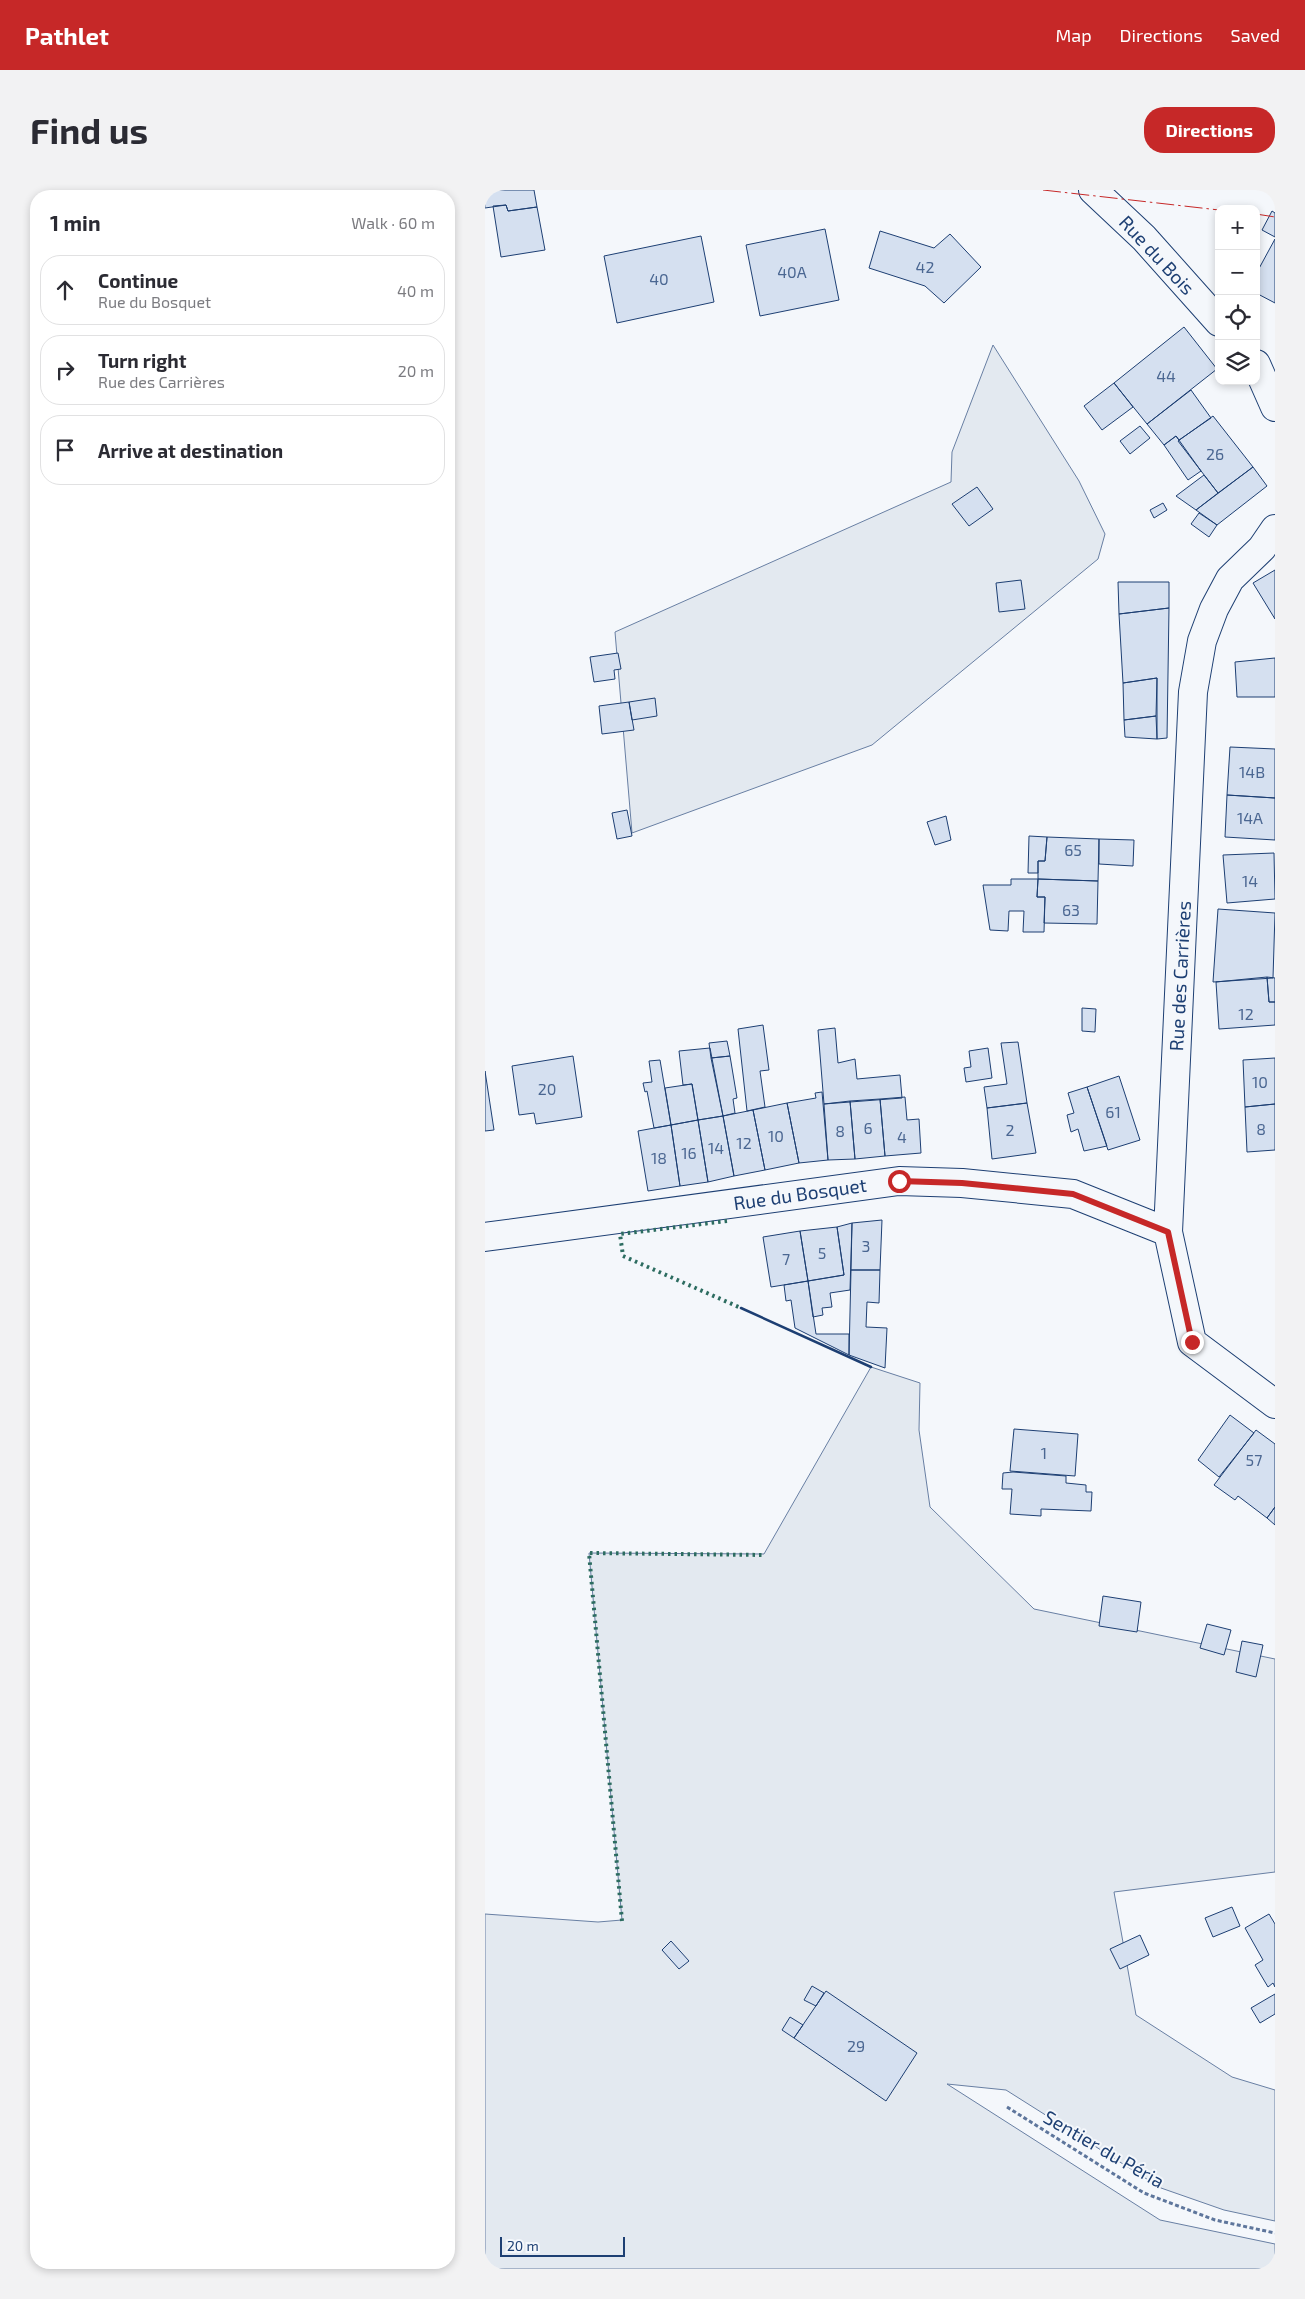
<!DOCTYPE html>
<html lang="en">
<head>
<meta charset="utf-8">
<style>
	body { margin:0; font-family:"Exo 2",sans-serif; background:#f2f2f3; color:#2b2b33 }
	.controls { position:absolute; right:15px; top:15px; display:grid; overflow:hidden; border-radius:10px; box-shadow:0 2px 8px #0003 }
	.controls button { width:45px; height:45px; display:grid; place-items:center; padding:0; border:0; border-bottom:1px solid #e1e1e2; background:#fff; color:#2b2b33; font:25px sans-serif }
	.scale { position:absolute; left:15px; bottom:12px; width:125px; box-sizing:border-box; padding-left:5px; border:2px solid #1d3f73; border-top:0; font-size:14px; line-height:18px; white-space:nowrap; color:#1d3f73; -webkit-text-stroke:4px #f4f7fb; paint-order:stroke }
	.stop { position:absolute; width:15px; height:15px; margin:-11px; border:4px solid #c62828; border-radius:50%; background:#fff }
	.stop.end { background:#c62828; border-color:#fff; box-shadow:0 1px 5px #0008 }
	.list { margin:0; padding:0; list-style:none }
	h2 { display:flex; justify-content:space-between; align-items:center; height:65px; margin:0; padding:0 20px; font-size:21px }
	h2 small { font-size:16px; font-weight:400; color:#7c7c81 }
	.list li { display:grid; grid-template-columns:32px 1fr auto; gap:15px; align-items:center; box-sizing:border-box; height:70px; margin:0 10px 10px; padding:0 10px; border:1px solid #e1e1e2; border-radius:20px }
	.list b { display:block; font-size:19px; white-space:nowrap }
	.list p { margin:0; font-size:16px; white-space:nowrap; color:#7c7c81 }
	.list em { font-size:16px; font-style:normal; color:#7c7c81 }
	.icon { flex:none; width:28px; height:28px; fill:none; stroke:currentColor; stroke-width:2; stroke-linecap:round; stroke-linejoin:round }
	.map { position:relative; flex:none; width:790px; height:2079px; overflow:hidden; border-radius:20px }
	header { display:flex; align-items:center; gap:30px; box-sizing:border-box; height:70px; padding:0 25px; background:#c62828; color:#fff }
	header strong { font-size:24px }
	nav { display:flex; gap:28px; margin-inline-start:auto; font-size:18px }
	.intro { display:flex; align-items:center; justify-content:space-between; box-sizing:border-box; height:120px; padding:0 30px }
	h1 { margin:0; font-size:35px }
	.button { padding:12px 22px; border-radius:20px; background:#c62828; color:#fff; font-size:18px; font-weight:700 }
	main { display:flex; gap:30px; padding:0 30px }
	aside { flex:1; background:#fff; border-radius:20px; box-shadow:0 2px 8px #0003 }
	.map>svg:first-child { display:block }
</style>
</head>
<body>
<header>
<strong>Pathlet</strong>
<nav><a>Map</a><a>Directions</a><a>Saved</a></nav>
</header>
<div class="intro"><h1>Find us</h1><a class="button">Directions</a></div>
<main>
<aside>
<h2>1 min<small>Walk · 60 m</small></h2>
<ul class="list">
<li><svg class="icon" aria-label="ahead" viewBox="0 0 24 24"><path d="M12 20V5M6 11l6-6 6 6"/></svg><div><b>Continue</b><p>Rue du Bosquet</p></div><em>40 m</em></li>
<li><svg class="icon" aria-label="right" viewBox="0 0 24 24"><path d="M7 20v-9h11M14 6l5 5-5 5"/></svg><div><b>Turn right</b><p>Rue des Carrières</p></div><em>20 m</em></li>
<li><svg class="icon" aria-label="arrive" viewBox="0 0 24 24"><path d="M6 21V4h12l-3 4 3 4H6"/></svg><div><b>Arrive at destination</b></div></li>
</ul>
</aside>
<div class="map">
<svg width="790" height="2079" viewBox="0 0 790 2079">
	<rect width="100%" height="100%" fill="#f4f7fb"/>
	<path fill="#e3e9f0" stroke="#687fa3" d="M508 155 594 291 620 344 613 369 387 555 147 643 130 442 466 292 467 262Z
		M386 1177 435 1193 434 1240 445 1317 549 1419 790 1469V1682L629 1702 651 1825 747 1887 790 1900V2031L739 2020 676 1998 521 1900 462 1894 675 2030 790 2054V2079H0V1724L113 1732 137 1730 104 1363 279 1364Z"/>
	<path fill="#d5e0f0" stroke="#1d3f73" d="M0 0H49L52 17 23 21 21 15 0 18Z
		M21 15 23 21 52 17 60 60 16 67 8 16Z
		M787 21 790 23V47L777 40Z
		M340 39 354 110 275 126 261 55Z
		M395 41 449 58 465 44 496 77 459 113 440 96 384 78Z
		M216 46 229 112 132 133 119 66Z
		M790 49V113L771 103V84Z
		M699 137 732 179 662 234 629 193Z
		M629 193 648 217 617 240 599 216Z
		M706 200 726 228 694 250 691 246 679 255 662 234Z
		M728 226 768 277 733 303 693 251Z
		M655 236 665 248 645 264 635 251Z
		M691 246 716 281 703 290 679 255Z
		M768 277 782 296 732 335 711 320Z
		M719 285 733 303 711 320 691 306Z
		M492 297 508 319 484 336 467 314Z
		M678 313 682 320 669 328 665 320Z
		M714 323 732 335 724 347 706 334Z
		M790 380V429L768 393Z
		M536 390 540 419 514 422 511 393Z
		M633 392H684V418L634 424Z
		M684 418 682 548 672 549V488L638 493 634 424Z
		M133 463 136 479 129 480 130 489 109 492 105 467Z
		M790 468V507H752L750 472Z
		M672 488 671 526 639 530 638 493Z
		M170 508 172 526 147 530 144 512Z
		M144 512 149 540 117 544 114 516Z
		M671 526 672 549 640 547 639 530Z
		M745 557 790 559V608L742 605Z
		M742 605 790 608V650L740 647Z
		M142 620 147 646 132 649 127 623Z
		M461 626 466 650 450 655 442 632Z
		M544 646 562 647 560 671H553V683H543Z
		M562 647 614 649 613 691 553 689V671H560Z
		M614 649 649 650 648 676 614 674Z
		M789 663 790 709 742 713 738 665Z
		M526 689H553L552 707H560L559 742H538L539 721H524L523 741 505 740 498 695H526Z
		M553 689 613 691 612 734 559 733 560 707H552Z
		M733 719 790 723 788 788 728 792Z
		M782 787 784 812H790V835L734 839 731 792Z
		M782 787 790 788V812H784Z
		M597 818 611 819 610 842 597 841Z
		M278 835 284 880 275 881 280 917 262 921 253 839Z
		M350 838 353 873 370 869 372 889 415 885 417 908 339 914 333 840Z
		M242 851 245 866 226 868 224 853Z
		M533 852 542 913 502 918 499 897 522 894 516 853Z
		M225 858 238 926 213 930 207 894 198 895 194 861Z
		M503 858 507 888 481 892 479 878 486 877 484 861Z
		M88 866 97 927 51 934 49 923 34 925 27 876Z
		M245 866 252 908 248 909 250 923 238 926 226 868Z
		M790 868V914L760 917 758 870Z
		M175 870 186 935 169 938 162 901 160 902 158 893 167 892 164 871Z
		M0 881 9 940 0 941Z
		M634 886 655 950 623 960 602 897Z
		M207 894 213 930 186 935 180 898Z
		M602 897 622 956 599 961 593 939 586 942 582 925 589 923 583 903Z
		M337 902 343 970 314 973 302 913 331 908 330 903Z
		M420 907 422 930 434 929 436 963 400 966 395 909Z
		M395 909 400 966 370 969 365 911Z
		M365 911 370 969 343 970 339 914Z
		M302 913 314 973 280 980 268 920Z
		M542 913 551 963 507 969 502 918Z
		M790 914V960L762 962 760 917Z
		M268 920 280 980 249 986 238 926Z
		M238 926 249 986 223 992 213 930Z
		M213 930 223 992 195 996 186 935Z
		M186 935 195 996 163 1001 153 941Z
		M397 1030 395 1080H366L367 1033Z
		M367 1033 365 1100 345 1103 347 1117 337 1118 338 1125 328 1127 323 1091 359 1085 352 1037Z
		M352 1037 359 1085 323 1091 315 1041Z
		M315 1041 323 1091 286 1097 278 1047Z
		M366 1080H395L394 1113 382 1112 381 1137 402 1138 400 1178 364 1165Z
		M323 1091 331 1144H364V1165L310 1138 306 1110 301 1111 299 1095Z
		M745 1225 769 1243 734 1287 713 1270Z
		M529 1239 593 1244 590 1286 525 1281Z
		M771 1240 790 1254V1317L782 1328 753 1306 750 1310 729 1295Z
		M528 1282 581 1286V1293L601 1295V1302H607L606 1321 556 1319V1326L525 1324 527 1299H517L518 1283Z
		M790 1317V1335L782 1328Z
		M618 1406 656 1412 652 1442 614 1436Z
		M722 1434 746 1440 739 1465 715 1458Z
		M757 1451 778 1455 771 1487 751 1482Z
		M747 1717 755 1736 728 1747 720 1728Z
		M784 1724 790 1734V1797L788 1793 783 1797 770 1775 778 1770 760 1738Z
		M655 1745 664 1765 635 1779 625 1759Z
		M186 1751 204 1771 194 1779 177 1760Z
		M327 1796 339 1803 331 1816 319 1810Z
		M341 1801 432 1863 401 1911 309 1848Z
		M790 1804V1824L775 1833 766 1818Z
		M305 1827 318 1835 309 1848 297 1840Z"/>
	<g fill="none" stroke-linecap="round" stroke-linejoin="round">
		<defs>
			<path id="street" d="M608 0 659 48 734 132
				M771 174 790 217
				M790 339 777 358 745 389 729 419 717 451 708 502 683 1042 707 1152 790 1214
				M0 1047 414 991 477 993 588 1004 683 1042"/>
		</defs>
		<use href="#street" stroke="#1d3f73" stroke-width="30"/>
		<path stroke="#5e769c" stroke-width="3" stroke-dasharray="4 2.5" stroke-linecap="butt" d="M522 1917 659 2003 730 2030 790 2043"/>
		<use href="#street" stroke="#f4f7fb" stroke-width="28"/>
		<path stroke="#2c6c60" stroke-width="4" stroke-dasharray="2.5 4" stroke-linecap="butt" d="M242 1031 135 1044 138 1066 256 1118
			M137 1731 104 1363 279 1365"/>
		<path stroke="#1d3f73" stroke-width="2.5" d="M256 1118 386 1177"/>
		<path stroke="#c62828" stroke-width="1" stroke-dasharray="18 4 2.5 4" stroke-linecap="butt" d="M558 0 734 20
			M771 24 790 27"/>
	</g>
	<g fill="none" stroke-linecap="round" stroke-linejoin="round">
		<path stroke="#c62828" stroke-width="6" d="M414 991 477 993 588 1004 683 1042 707 1152"/>
	</g>
	<g text-anchor="middle" stroke-width="4" stroke-linejoin="round" paint-order="stroke">
		<g font-size="16" fill="#4b6792">
			<text x="440" y="83">42</text>
			<text x="307" y="88">40A</text>
			<text x="174" y="95">40</text>
			<text x="681" y="192">44</text>
			<text x="730" y="270">26</text>
			<text x="767" y="588">14B</text>
			<text x="765" y="634">14A</text>
			<text x="588" y="666">65</text>
			<text x="765" y="697">14</text>
			<text x="586" y="726">63</text>
			<text x="761" y="830">12</text>
			<text x="775" y="898">10</text>
			<text x="62" y="905">20</text>
			<text x="628" y="928">61</text>
			<text x="383" y="944">6</text>
			<text x="776" y="945">8</text>
			<text x="525" y="946">2</text>
			<text x="355" y="947">8</text>
			<text x="291" y="952">10</text>
			<text x="417" y="953">4</text>
			<text x="259" y="959">12</text>
			<text x="231" y="964">14</text>
			<text x="204" y="969">16</text>
			<text x="174" y="974">18</text>
			<text x="381" y="1062">3</text>
			<text x="337" y="1069">5</text>
			<text x="301" y="1075">7</text>
			<text x="559" y="1269">1</text>
			<text x="769" y="1276">57</text>
			<text x="371" y="1862">29</text>
		</g>
		<g font-size="19" fill="#1d3f73" stroke="#f4f7fb">
			<text transform="translate(672 65) rotate(47)" y="7">Rue du Bois</text>
			<text transform="translate(695 786) rotate(-87)" y="7">Rue des Carrières</text>
			<text transform="translate(315 1004) rotate(-8)" y="7">Rue du Bosquet</text>
			<text transform="translate(619 1959) rotate(30)" y="7">Sentier du Péria</text>
		</g>
	</g>
</svg>
<div class="controls">
<button>+</button>
<button>−</button>
<button><svg class="icon" aria-label="locate" viewBox="0 0 24 24"><circle cx="12" cy="12" r="6"/><path d="M12 2v4M12 18v4M2 12h4M18 12h4"/></svg></button>
<button><svg class="icon" aria-label="layers" viewBox="0 0 24 24"><path d="M12 4l9 5-9 5-9-5zM3 14l9 5 9-5"/></svg></button>
</div>
<div class="scale">20 m</div>
<div class="stop" style="left:414px;top:991px"></div>
<div class="stop end" style="left:707px;top:1152px"></div>
</div>
</main>
</body>
</html>
